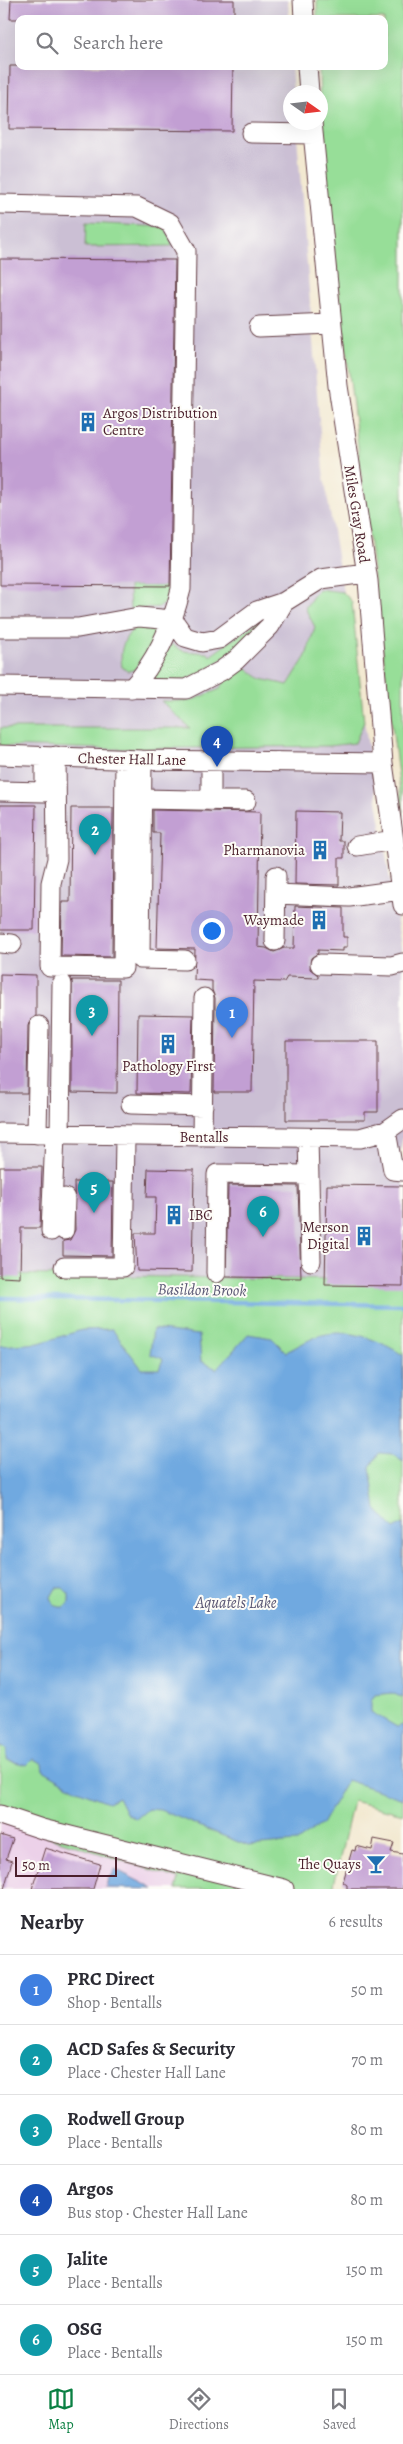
<!DOCTYPE html>
<html lang="en">
<head>
<meta charset="utf-8">
<style>
	body { margin:0; font-family:Alegreya,serif; background:#f2f2f3; color:#2b2b33 }
	.compass { position:absolute; left:283px; top:85px; width:45px; height:45px; border-radius:50%; background:#fff; box-shadow:0 5px 20px #0002; rotate:104deg }
	.scale { position:absolute; left:15px; bottom:12px; width:102px; box-sizing:border-box; padding-left:5px; border:2px solid #4a1f2b; border-top:0; font-size:14px; line-height:18px; white-space:nowrap; color:#4a1f2b; -webkit-text-stroke:4px #fdfcf7; paint-order:stroke }
	.you { position:absolute; left:211px; top:930px; width:18px; height:18px; margin:-12px; border:4px solid #fff; border-radius:50%; background:#1a73e8; box-shadow:0 0 0 8px #1a73e833 }
	.badge { display:grid; place-items:center; width:32px; height:32px; border-radius:50%; background:#0b8043; color:#fff; font-size:16px; font-weight:700 }
	.pin { position:absolute; translate:-50% -41px; filter:drop-shadow(0 1px 2px #0008) }
	.pin::after { content:''; position:absolute; top:26px; width:18px; height:15px; background:inherit; clip-path:polygon(0 0,100% 0,50% 100%) }
	.list { margin:0; padding:0; list-style:none }
	h2 { display:flex; justify-content:space-between; align-items:center; height:65px; margin:0; padding:0 20px; font-size:21px }
	h2 small { font-size:16px; font-weight:400; color:#7c7c81 }
	.list li { display:grid; grid-template-columns:32px 1fr auto; gap:15px; align-items:center; box-sizing:border-box; height:70px; padding:0 20px; border-top:1px solid #e1e1e2 }
	.list b { display:block; font-size:19px; white-space:nowrap }
	.list p { margin:0; font-size:16px; white-space:nowrap; color:#7c7c81 }
	.list em { font-size:16px; font-style:normal; color:#7c7c81 }
	.icon { flex:none; width:28px; height:28px; fill:none; stroke:currentColor; stroke-width:2; stroke-linecap:round; stroke-linejoin:round }
	.map { position:relative; flex:none; width:403px; height:1889px; overflow:hidden }
	.search { position:absolute; background:#fff; box-shadow:0 5px 20px #0002; left:15px; right:15px; top:15px; height:55px; display:flex; align-items:center; gap:12px; box-sizing:border-box; padding:0 18px; border-radius:10px; color:#7c7c81; font-size:19px }
	.sheet { height:485px; background:#fff }
	nav { display:flex; justify-content:space-around; align-items:center; box-sizing:border-box; height:70px; border-top:1px solid #e1e1e2; background:#fff; font-size:14px; color:#7c7c81 }
	nav a { display:grid; justify-items:center; gap:2px }
	nav .on { color:#0b8043 }
	.map>svg:first-child { display:block }
</style>
</head>
<body>
<div class="map">
<svg width="403" height="1889" viewBox="0 0 403 1889">
	<rect width="100%" height="100%" fill="#fdfcf7"/>
	<filter id="ink" filterUnits="userSpaceOnUse"><feTurbulence type="fractalNoise" baseFrequency=".02" numOctaves="2"/><feDisplacementMap in="SourceGraphic" scale="10" xChannelSelector="R" yChannelSelector="G"/><feConvolveMatrix kernelMatrix="1 2 1 2 8 2 1 2 1" color-interpolation-filters="sRGB"/></filter>
	<filter id="wash" filterUnits="userSpaceOnUse"><feTurbulence type="fractalNoise" baseFrequency=".0096" numOctaves="4" result="noise"/><feDisplacementMap in="SourceGraphic" scale="20" xChannelSelector="R" yChannelSelector="G"/><feGaussianBlur stdDeviation="1.12" result="paint"/><feColorMatrix in="noise" values="0 0 0 0 0 0 0 0 0 0 0 0 0 0 0 0 0 1.4 0 .05"/><feComposite in="paint" operator="in"/></filter>
	<g filter="url(#wash)">
		<rect width="100%" height="100%" fill="#f3e9d1"/>
		<path fill="#ecd1e9" d="M0 1821 212 1889H0Z"/>
		<path fill="#cbbfd4" d="M0 0H288L289 19H19V66H291L293 92H290V122L296 123 323 470 403 960V1135L399 1160H403V1281L0 1274Z"/>
		<path fill="#97de98" stroke="#707e62" d="M317 0H403V816L321 143 319 66H384V19H317Z
			M86 223 165 227 173 246 85 247Z
			M129 586H175L165 603 160 607 130 609Z
			M318 589 343 592 352 602 364 722 355 743 329 746 111 749 0 746V728H190L161 701H190L220 689 236 660 261 679 288 685 306 656 315 627 305 608Z
			M261 619 263 622C239 645 216 669 185 680 176 683 163 681 153 681L151 676 171 644 183 651 208 653 210 656Z
			M138 624 154 626 157 637 134 670 127 671 122 667C119 648 124 637 138 624Z
			M0 1274 403 1281V1814L353 1801 333 1889H176L179 1879 0 1821Z"/>
		<path fill="#70a9e0" stroke="#5d6486" fill-rule="evenodd" d="M112 1329 142 1369H159L163 1359 150 1354 153 1329 199 1335 201 1361 217 1369 248 1334 272 1338 286 1352C297 1347 310 1338 322 1335 351 1328 379 1340 403 1355V1461L393 1454 379 1453 370 1467 376 1509 394 1529 403 1524V1698L392 1693 375 1695 371 1700V1712L397 1727 403 1725V1799L347 1780 322 1824 297 1842 248 1846 160 1810 148 1809 136 1819 126 1813 118 1797 108 1802 77 1790 43 1770 42 1763 33 1759 27 1765 7 1760V1749L0 1747V1346L39 1343 82 1330ZM56 1588H63L69 1594V1602L65 1607H59L53 1603 51 1597Z
			M115 1869 154 1889 106 1888 108 1877 112 1876Z"/>
		<g fill="none" stroke-linecap="round" stroke-linejoin="round">
			<path stroke="#70a9e0" stroke-width="4.5" d="M0 1298 403 1305"/>
		</g>
		<g id="blocks">
			<path fill="#c29fd3" d="M11 0H234V19H10Z
				M10 66H233L232 131 9 129Z
				M0 259 175 260 170 586 0 585Z
				M0 805H36L34 930H0Z
				M71 808H113L112 957 61 956 62 902H70Z
				M153 810 260 812 258 947 266 948 274 952 284 948H294L295 906 343 908V937H347V947H343V951L318 950V953L311 958 310 969 318 975V978L287 977 284 982 254 981 252 1092H214L215 998 212 990V981L194 980 195 949 157 948 160 833H153Z
				M296 811 340 812 339 841H344V858H339V885L295 884Z
				M0 974 36 975V1016L30 1020 28 1026 27 1093H0Z
				M72 980H118L117 1093 72 1092Z
				M138 1014 193 1015 191 1094 137 1093Z
				M286 1041H378V1112H365V1120H286Z
				M0 1167H42L40 1228H21L20 1278 0 1277Z
				M148 1169 194 1170 192 1272 137 1271 135 1233H155L156 1197H147Z
				M74 1182H113L112 1256 63 1255V1241L70 1240 75 1230Z
				M228 1185 298 1186 301 1278 226 1277Z
				M327 1185 403 1186V1286L325 1285Z
				M0 1835 13 1839 6 1859 12 1861 4 1889H0Z
				M374 1839 394 1843 391 1852 403 1854V1889H347V1885L343 1882 352 1850 355 1851 356 1846 372 1850Z
				M45 1848 100 1864 93 1889H32Z"/>
		</g>
	</g>
	<g filter="url(#ink)">
		<use href="#blocks" fill-opacity="0" stroke="#633d44" stroke-width="1"/>
		<g fill="none" stroke-linecap="round" stroke-linejoin="round">
			<defs>
				<path id="minor" d="M303 0 304 19
					M307 66 309 92
					M312 122 338 386 368 581 383 763 403 905
					M251 133 313 134
					M0 204 137 207 170 223 186 251 181 589C172 626 158 660 131 689
					M259 327 331 324
					M0 628H78L139 617 173 620 185 637 202 642 219 639 257 611 284 602 321 579 366 573
					M0 686 186 689 221 671 236 660 270 626 284 602
					M0 755 142 760 383 763
					M56 756 57 859 51 883 50 967 123 968 125 759
					M142 760 140 959 185 960
					M0 791 45 792V768
					M142 799 246 801
					M211 801V760
					M357 846 394 840
					M276 894 349 897 401 890
					M275 941 276 876
					M0 943 12 944
					M320 964 392 966 403 963
					M131 1104 203 1106
					M386 1131 393 1170 403 1171
					M0 1133 360 1138 386 1131 403 1119
					M37 1134 39 1026
					M60 1135 62 984
					M202 1137 204 998
					M308 1138 311 1261
					M64 1230 65 1198
					M51 1231 55 1135
					M64 1267H123L125 1137
					M216 1273 217 1174 309 1175
					M0 1815 42 1829 284 1889"/>
			</defs>
			<use href="#minor" stroke="#633d44" stroke-width="21"/>
			<use href="#minor" stroke="#fff" stroke-width="19"/>
		</g>
	</g>
	<defs>
		<symbol id="building-bare" viewBox="-9 -9 18 18"><path d="M-4-6H4V6H1V3H-1V6H-4ZM-2.5-4.3h1.7v1.8h-1.7ZM.8-4.3h1.7v1.8H.8ZM-2.5-1h1.7V.8h-1.7ZM.8-1h1.7V.8H.8Z" fill="#1f6fb2" stroke="#fdfcf7" stroke-width="2.5" paint-order="stroke"/></symbol>
		<symbol id="bar-bare" viewBox="-9 -9 18 18"><path d="M-6-5H6L.8 .8V4.5H3.5V6h-7V4.5H-.8V.8Z" fill="#1f6fb2" stroke="#fdfcf7" stroke-width="2.5" paint-order="stroke"/></symbol>
	</defs>
	<g fill-rule="evenodd">
		<use href="#building-bare" x="74" y="408" width="28" height="28"/>
		<use href="#building-bare" x="306" y="836" width="28" height="28"/>
		<use href="#building-bare" x="305" y="906" width="28" height="28"/>
		<use href="#building-bare" x="154" y="1030" width="28" height="28"/>
		<use href="#building-bare" x="160" y="1201" width="28" height="28"/>
		<use href="#building-bare" x="350" y="1222" width="28" height="28"/>
		<use href="#bar-bare" x="362" y="1850" width="28" height="28"/>
	</g>
	<g text-anchor="middle" stroke-width="4" stroke-linejoin="round" paint-order="stroke">
		<g font-size="15" fill="#4a1f2b" stroke="#fdfcf7" text-anchor="end">
			<text x="103" y="418" text-anchor="start">Argos Distribution<tspan x="103" dy="17">Centre</tspan></text>
			<text x="305" y="855">Pharmanovia</text>
			<text x="304" y="925">Waymade</text>
			<text x="168" y="1071" text-anchor="middle">Pathology First</text>
			<text x="189" y="1220" text-anchor="start">IBC</text>
			<text x="349" y="1232">Merson<tspan x="349" dy="17">Digital</tspan></text>
			<text x="361" y="1869">The Quays</text>
		</g>
		<g font-size="15" fill="#4a1f2b" stroke="#fdfcf7">
			<text transform="translate(357 514) rotate(81)" y="5">Miles Gray Road</text>
			<text transform="translate(132 759) rotate(1)" y="5">Chester Hall Lane</text>
			<text x="204" y="1142">Bentalls</text>
		</g>
		<g font-size="16" font-style="italic" fill="#595673" stroke="#fdfcf7">
			<text transform="translate(202 1289) rotate(1)" y="6">Basildon Brook</text>
			<text x="236" y="1608">Aquatels Lake</text>
		</g>
	</g>
</svg>
<svg class="compass" viewBox="-18 -18 36 36"><path d="M0-13l5 13h-10z" fill="#e53935"/><path d="M0 13l5-13h-10z" fill="#7c7c81"/></svg>
<div class="scale">50 m</div>
<div class="you"></div>
<div class="pin badge" style="left:232px;top:1038px;background:#3f7fe0">1</div>
<div class="pin badge" style="left:95px;top:855px;background:#0f9aa8">2</div>
<div class="pin badge" style="left:92px;top:1036px;background:#0f9aa8">3</div>
<div class="pin badge" style="left:217px;top:767px;background:#1a4fb4">4</div>
<div class="pin badge" style="left:94px;top:1213px;background:#0f9aa8">5</div>
<div class="pin badge" style="left:263px;top:1237px;background:#0f9aa8">6</div>
<div class="search"><svg class="icon" aria-label="search" viewBox="0 0 24 24"><circle cx="10" cy="10" r="6"/><path d="M15 15l6 6"/></svg>Search here</div>
</div>
<section class="sheet">
<h2>Nearby<small>6 results</small></h2>
<ul class="list">
<li><span class="badge" style="background:#3f7fe0">1</span><div><b>PRC Direct</b><p>Shop · Bentalls</p></div><em>50 m</em></li>
<li><span class="badge" style="background:#0f9aa8">2</span><div><b>ACD Safes &amp; Security</b><p>Place · Chester Hall Lane</p></div><em>70 m</em></li>
<li><span class="badge" style="background:#0f9aa8">3</span><div><b>Rodwell Group</b><p>Place · Bentalls</p></div><em>80 m</em></li>
<li><span class="badge" style="background:#1a4fb4">4</span><div><b>Argos</b><p>Bus stop · Chester Hall Lane</p></div><em>80 m</em></li>
<li><span class="badge" style="background:#0f9aa8">5</span><div><b>Jalite</b><p>Place · Bentalls</p></div><em>150 m</em></li>
<li><span class="badge" style="background:#0f9aa8">6</span><div><b>OSG</b><p>Place · Bentalls</p></div><em>150 m</em></li>
</ul>
</section>
<nav>
<a class="on"><svg class="icon" aria-label="map" viewBox="0 0 24 24"><path d="M3 6l6-2 6 2 6-2v14l-6 2-6-2-6 2zM9 4v14M15 6v14"/></svg>Map</a>
<a><svg class="icon" aria-label="directions" viewBox="0 0 24 24"><path d="M12 3l9 9-9 9-9-9zM9 14v-3h6M13 9l2 2-2 2"/></svg>Directions</a>
<a><svg class="icon" aria-label="saved" viewBox="0 0 24 24"><path d="M7 4h10v16l-5-4-5 4z"/></svg>Saved</a>
</nav>
</body>
</html>
